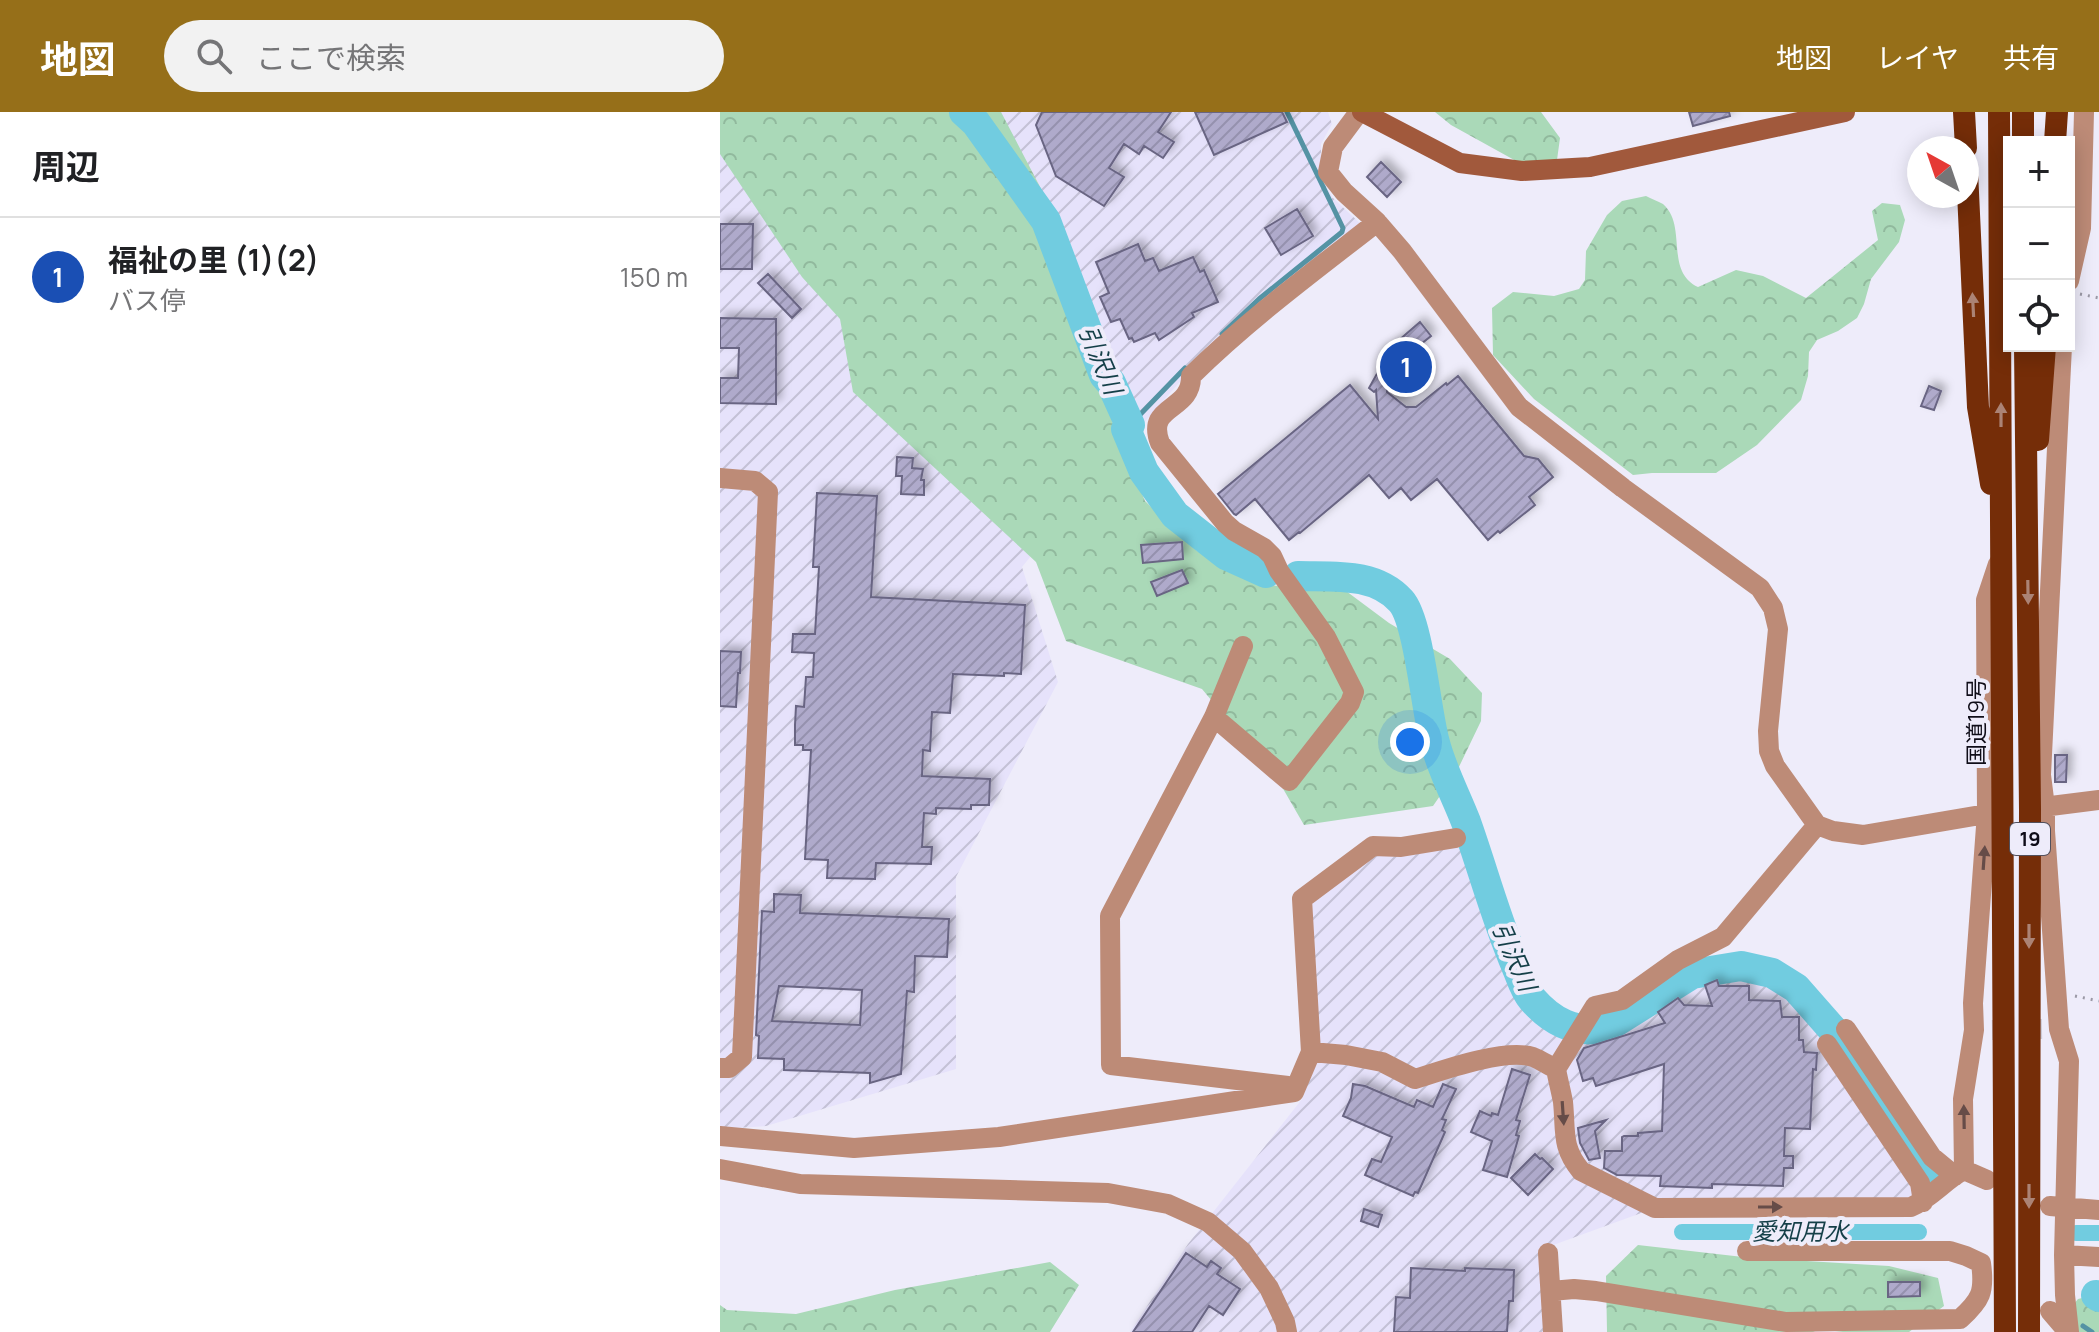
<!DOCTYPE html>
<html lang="ja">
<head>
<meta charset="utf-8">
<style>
	body { margin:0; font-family:Manrope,"Noto Sans JP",sans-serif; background:#f2f2f2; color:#202124 }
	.controls { position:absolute; right:24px; top:24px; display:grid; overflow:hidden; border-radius:0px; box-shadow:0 4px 20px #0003 }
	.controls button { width:72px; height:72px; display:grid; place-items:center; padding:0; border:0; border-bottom:2px solid #e0e0e0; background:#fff; color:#202124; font:40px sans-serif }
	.compass { position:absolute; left:1187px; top:24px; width:72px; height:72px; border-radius:50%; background:#fff; box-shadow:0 4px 20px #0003; rotate:320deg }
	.you { position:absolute; left:690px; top:630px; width:28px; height:28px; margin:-20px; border:6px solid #fff; border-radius:50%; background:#1a73e8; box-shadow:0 0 0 12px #1a73e833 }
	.badge { display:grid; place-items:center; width:52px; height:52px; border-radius:50%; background:#966f19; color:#fff; font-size:26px; font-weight:700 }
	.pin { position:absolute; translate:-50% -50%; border:4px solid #fff; box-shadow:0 2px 8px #0006 }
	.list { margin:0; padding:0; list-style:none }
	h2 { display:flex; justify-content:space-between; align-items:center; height:104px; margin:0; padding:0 32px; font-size:34px }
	h2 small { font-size:26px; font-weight:400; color:#757577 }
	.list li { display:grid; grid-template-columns:52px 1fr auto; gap:24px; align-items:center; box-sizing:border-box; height:120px; padding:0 32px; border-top:2px solid #e0e0e0 }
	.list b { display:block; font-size:30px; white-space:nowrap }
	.list p { margin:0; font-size:26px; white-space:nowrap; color:#757577 }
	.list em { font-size:26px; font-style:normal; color:#757577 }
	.icon { flex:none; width:44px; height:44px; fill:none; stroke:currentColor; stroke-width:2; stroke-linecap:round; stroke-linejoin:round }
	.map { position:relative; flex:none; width:1379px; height:1220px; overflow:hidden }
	header { display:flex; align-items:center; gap:48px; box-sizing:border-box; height:112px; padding:0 40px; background:#966f19; color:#fff }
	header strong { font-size:38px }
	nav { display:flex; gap:44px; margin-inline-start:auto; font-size:28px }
	.search { width:560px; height:72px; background:#f2f2f2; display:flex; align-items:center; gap:20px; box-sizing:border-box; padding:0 28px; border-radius:44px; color:#757577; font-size:30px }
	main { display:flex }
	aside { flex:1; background:#fff }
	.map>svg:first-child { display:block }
</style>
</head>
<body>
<header>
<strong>地図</strong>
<div class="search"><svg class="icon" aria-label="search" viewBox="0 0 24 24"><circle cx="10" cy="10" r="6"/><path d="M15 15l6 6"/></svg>ここで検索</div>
<nav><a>地図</a><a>レイヤ</a><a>共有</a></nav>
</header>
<main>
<aside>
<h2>周辺<small></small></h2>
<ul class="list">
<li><span class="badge" style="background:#1a4fb4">1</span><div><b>福祉の里 (1)(2)</b><p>バス停</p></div><em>150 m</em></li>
</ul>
</aside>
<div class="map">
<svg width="1379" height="1220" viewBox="0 0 1379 1220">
	<defs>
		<pattern id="industrial-furrows" width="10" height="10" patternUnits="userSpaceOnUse" patternTransform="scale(2)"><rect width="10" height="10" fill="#e6e2fb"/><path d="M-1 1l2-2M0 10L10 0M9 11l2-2" fill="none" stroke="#c4c1d6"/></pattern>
		<pattern id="forest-crowns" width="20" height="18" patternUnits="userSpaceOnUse" patternTransform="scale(2)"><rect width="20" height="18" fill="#aad9b8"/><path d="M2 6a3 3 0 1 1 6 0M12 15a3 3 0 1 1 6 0" fill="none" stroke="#91b99d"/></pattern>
		<pattern id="building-hatch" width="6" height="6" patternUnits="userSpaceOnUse" patternTransform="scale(2)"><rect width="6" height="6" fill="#afaacb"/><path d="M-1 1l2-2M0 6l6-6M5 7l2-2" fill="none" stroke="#9591ae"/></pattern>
		<filter id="shadow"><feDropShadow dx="5" dy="-5" stdDeviation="4" flood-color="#0004"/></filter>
	</defs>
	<rect width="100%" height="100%" fill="#eeecfa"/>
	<path fill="url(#industrial-furrows)" d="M0 0H608L612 12 601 32V66L613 86 643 114 472 256 371 371 302 455 338 570 236 765V957L46 1014 0 1017Z
		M746 726 795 871 805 889 824 906 850 922 884 921 923 903 951 881 967 872 990 864H1026L1064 877 1083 897 1104 932 1190 1059 1195 1089 946 1092 825 1136 829 1220H410L468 1132 582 987 596 950 589 788 654 739Z"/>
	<path fill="url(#forest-crowns)" d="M0 0H281L329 92 375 267 425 389 477 439 547 473 626 479 669 511 730 547 762 581 761 609 737 659 713 694 584 713 558 668 482 577 346 529 316 450 133 280 120 207 82 165 0 42Z
		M715 0H821L840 26 837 48 816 60 731 13Z
		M926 84C931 87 938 89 943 92 968 114 944 159 978 175L1016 158 1043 164 1086 186 1158 128 1152 99 1162 91 1180 93 1185 108 1179 130 1151 167 1144 192 1137 206 1118 219 1097 228 1089 240 1088 264 1081 288 1037 333 996 361H932L913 363 814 287 773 243 772 196 793 180 834 184 859 177 865 168 866 139 887 103 902 89Z
		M918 1133 1023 1145 1169 1154 1218 1166 1224 1194 1189 1220H1123L1099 1217 1093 1220H887L886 1164Z
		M330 1150 359 1173 330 1220H0V1193L7 1198 76 1202 175 1178Z
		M1379 1182V1220H1339V1210L1358 1187Z"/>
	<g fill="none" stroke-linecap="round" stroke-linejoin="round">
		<path stroke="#5493a4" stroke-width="5" d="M502 222 539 187 622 120 623 116 567 0
			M410 313 465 256
			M1363 1214 1372 1220"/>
		<path stroke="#71cce0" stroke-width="16" d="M962 1120H1199
			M1356 1121H1379"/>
		<path stroke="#71cce0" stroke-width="30" d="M244 0 256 11 326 109 384 263 391 271 410 313 406 317 424 360 455 403 506 443 546 461
			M578 464C614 465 655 460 681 489 699 509 706 600 715 631 722 658 736 684 746 710 763 758 776 807 796 854 801 865 804 878 812 887 832 910 855 922 886 916L972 862 1021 854 1052 861 1076 876 1113 918 1215 1069
			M1376 1183 1379 1185"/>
	</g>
	<path fill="url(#building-hatch)" stroke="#696583" stroke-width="2" fill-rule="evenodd" filter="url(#shadow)" d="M322 0H451L438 20 454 30 443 46 424 34 419 42 404 32 389 56 404 65 384 94 336 64 316 13Z
		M475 0H562L567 10 494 43Z
		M969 0H1009L1010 4 973 14Z
		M661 50 681 70 667 85 647 65Z
		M577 97 593 124 561 143 545 116Z
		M0 112H33L32 157H0Z
		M418 132 425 149 433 146 439 159 473 145 480 160 484 158 498 190 472 201 474 205 439 228 435 221 414 230 412 226 409 227 400 207 391 210 380 185 389 181 376 150Z
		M48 162 81 197 72 206 38 171Z
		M0 206 56 207V292L0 291V266H18L19 236H0Z
		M700 210 711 224 681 248 669 263 667 280 686 295H696L726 271 727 273 738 264 804 344 818 347 833 365 809 385 815 393 780 421 778 419 768 428 717 367 691 388 681 376 669 386 649 363 580 421 579 420 569 428 535 387 516 403 514 402 498 382 630 273 658 307 656 278 654 280 649 276 658 260 663 239 671 240 670 243 673 240 670 236Z
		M1209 274 1221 279 1214 298 1201 294Z
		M177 345 193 346 192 356 203 357 201 368H204V383L181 382 182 364H176Z
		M97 381 157 384 151 485 305 493 301 562 284 561V564L233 562 230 601 212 600 210 639 203 638 202 664 270 667 269 693H251V697L216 696V702L204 701 202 735H212L211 752 156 751 155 767 107 766 108 748 85 747 91 638H83V633H75V613L76 594 84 595 86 565H93L94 541 72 540 73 522H95L99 455H93Z
		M462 430 463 447 423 451 421 433Z
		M462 458 468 471 437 484 431 470Z
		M0 539 21 540 20 561H18L16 595 0 594Z
		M1335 643H1347L1346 670H1335Z
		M54 782 81 783 80 801 229 807 227 845 195 844 194 880 187 879 181 962 150 971V961L64 958V947L38 946 39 924 36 923 42 799 54 800ZM59 874 142 878 140 913 52 909Z
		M997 868 999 874H1029V888L1060 889 1062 905H1079V928H1083L1084 940 1097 941 1096 958 1093 957 1090 1017 1065 1016 1064 1044H1073V1056H1064L1063 1074 992 1072V1076L940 1074 941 1064 897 1063 884 1056 885 1039H902V1025L904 1024H918V1021L942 1019 944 952 876 974 873 966 863 969 857 948 864 936 945 911 938 900 958 886 964 893 992 894 985 873Z
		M792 957 810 963 796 1008 800 1009 796 1023 799 1024 787 1065 763 1058 772 1029 751 1020 760 999 771 1004 772 1001 778 1003Z
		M633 972 645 974 694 995 697 988 713 995 723 972 736 977 722 1007 726 1008 722 1018 725 1020 698 1081 695 1080 693 1084 645 1063 652 1047 661 1050 672 1025 623 1004 631 986Z
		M886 1008 875 1019 880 1046 869 1048 860 1031 858 1016Z
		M815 1042 820 1047 822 1046 833 1057 808 1083 791 1066Z
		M644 1097 662 1103 658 1115 641 1109Z
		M466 1141 487 1155 491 1149 501 1156 497 1162 520 1177 503 1203 489 1194 472 1220H413Z
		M691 1156 745 1159V1156L794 1158 793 1189H789L787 1220H674L676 1185 690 1186Z
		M1168 1170H1200V1184L1168 1185Z"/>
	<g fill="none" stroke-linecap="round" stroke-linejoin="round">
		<path stroke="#cdcbd8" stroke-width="20" stroke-dasharray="20 10" stroke-linecap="butt" d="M1272 918 1322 917"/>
		<path stroke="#9b99a6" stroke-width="3" stroke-dasharray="2 6" stroke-linecap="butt" d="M1360 182 1379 186
			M1355 884 1379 889"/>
		<path stroke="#bd8b77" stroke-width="20" d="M639 0 613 35 608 60 624 80 657 110 682 139 799 295 903 376 1040 476 1053 496 1058 517 1048 619 1049 639 1055 654 1097 713 1113 719 1143 723 1278 700
			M1349 169 1361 116 1364 0
			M1342 234 1321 663 1325 695V719L1339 917 1349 949 1344 1143 1345 1183 1349 1220
			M0 366 35 369 48 380 22 945 9 956H0
			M523 534 494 605 390 804 391 953 568 974
			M494 605 569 669 630 591 634 580 606 525 559 459 552 444 544 436 514 419 505 411 440 331C425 292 472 300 471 264 529 207 593 160 657 110
			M1315 696 1379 688
			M1097 713 1003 825 958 848 902 888 875 894 836 957C838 968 841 979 843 990 846 1019 841 1035 861 1059L935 1096 1191 1095C1211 1086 1225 1068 1244 1058L1243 987 1254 918 1253 891 1267 701 1266 488 1278 452
			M1126 917 1212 1045 1235 1064
			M1107 932 1200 1071 1203 1090
			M591 940 626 943 662 950 695 967C723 958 785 936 813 945 821 948 829 954 836 957
			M0 1024 134 1036 279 1025 574 980 591 940 582 787 653 734 681 735 736 726
			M1244 1058 1267 1068
			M1330 1094 1379 1098
			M828 1141 833 1220
			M1344 1143 1379 1145
			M831 1179 854 1177 876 1179 1066 1210 1240 1207C1261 1188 1265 1180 1261 1151L1246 1144 1230 1139H1027
			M1330 1199 1348 1220"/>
		<path stroke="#bd8b77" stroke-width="20" d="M0 1057 80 1072 388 1081 448 1092 488 1110 522 1139 549 1176 565 1210 567 1220"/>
		<path stroke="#a1593c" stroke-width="20" d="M642 0 740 51 802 59 870 55 1125 0"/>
		<path stroke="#752d08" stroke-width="22" d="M1244 0 1246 36
			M1279 0 1285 1220
			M1303 0V30
			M1335 30 1337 0
			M1247 59 1258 295 1271 372
			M1305 234 1310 697 1309 1220
			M1318 328 1325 234"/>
	</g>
	<defs><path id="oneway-solid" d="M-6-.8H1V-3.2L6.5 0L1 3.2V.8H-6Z" transform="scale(2)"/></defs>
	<g fill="#ab8375">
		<use href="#oneway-solid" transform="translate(1253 193) rotate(-93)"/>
		<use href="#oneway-solid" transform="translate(1281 303) rotate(-90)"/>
		<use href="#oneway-solid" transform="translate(1308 480) rotate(89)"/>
		<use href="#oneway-solid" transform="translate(1309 824) rotate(90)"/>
		<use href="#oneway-solid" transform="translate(1309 1084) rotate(90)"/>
	</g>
	<g fill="#664c48">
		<use href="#oneway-solid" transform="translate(1264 746) rotate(-86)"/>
		<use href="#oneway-solid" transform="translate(843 1001) rotate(86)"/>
		<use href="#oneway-solid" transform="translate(1244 1005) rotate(-91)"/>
		<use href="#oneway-solid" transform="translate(1050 1095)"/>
	</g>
	<g text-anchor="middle" stroke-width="8" stroke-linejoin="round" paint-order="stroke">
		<rect fill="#eeecfa" stroke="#52505c" stroke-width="2" x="1290" y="711" width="40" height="32" rx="6"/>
		<g font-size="20" font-weight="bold" fill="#0f0d18">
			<text x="1310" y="734">19</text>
		</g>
		<g font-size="22" fill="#0f0d18" stroke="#eeecfa">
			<text transform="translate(1256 610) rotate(-90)" y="8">国道19号</text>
		</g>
		<g font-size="24" font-style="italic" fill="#143f48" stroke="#eeecfa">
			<text transform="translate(380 248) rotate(67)" y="8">引沢川</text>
			<text transform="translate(794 845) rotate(66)" y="8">引沢川</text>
			<text x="1080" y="1128">愛知用水</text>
		</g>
	</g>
</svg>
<div class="controls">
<button>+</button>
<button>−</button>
<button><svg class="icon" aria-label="locate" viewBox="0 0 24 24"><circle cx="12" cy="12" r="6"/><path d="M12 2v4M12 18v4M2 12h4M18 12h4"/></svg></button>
</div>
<svg class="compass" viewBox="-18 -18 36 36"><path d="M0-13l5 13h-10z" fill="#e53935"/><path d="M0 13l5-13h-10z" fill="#757577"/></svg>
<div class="you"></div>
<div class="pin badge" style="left:686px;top:255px;background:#1a4fb4">1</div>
</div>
</main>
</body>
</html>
